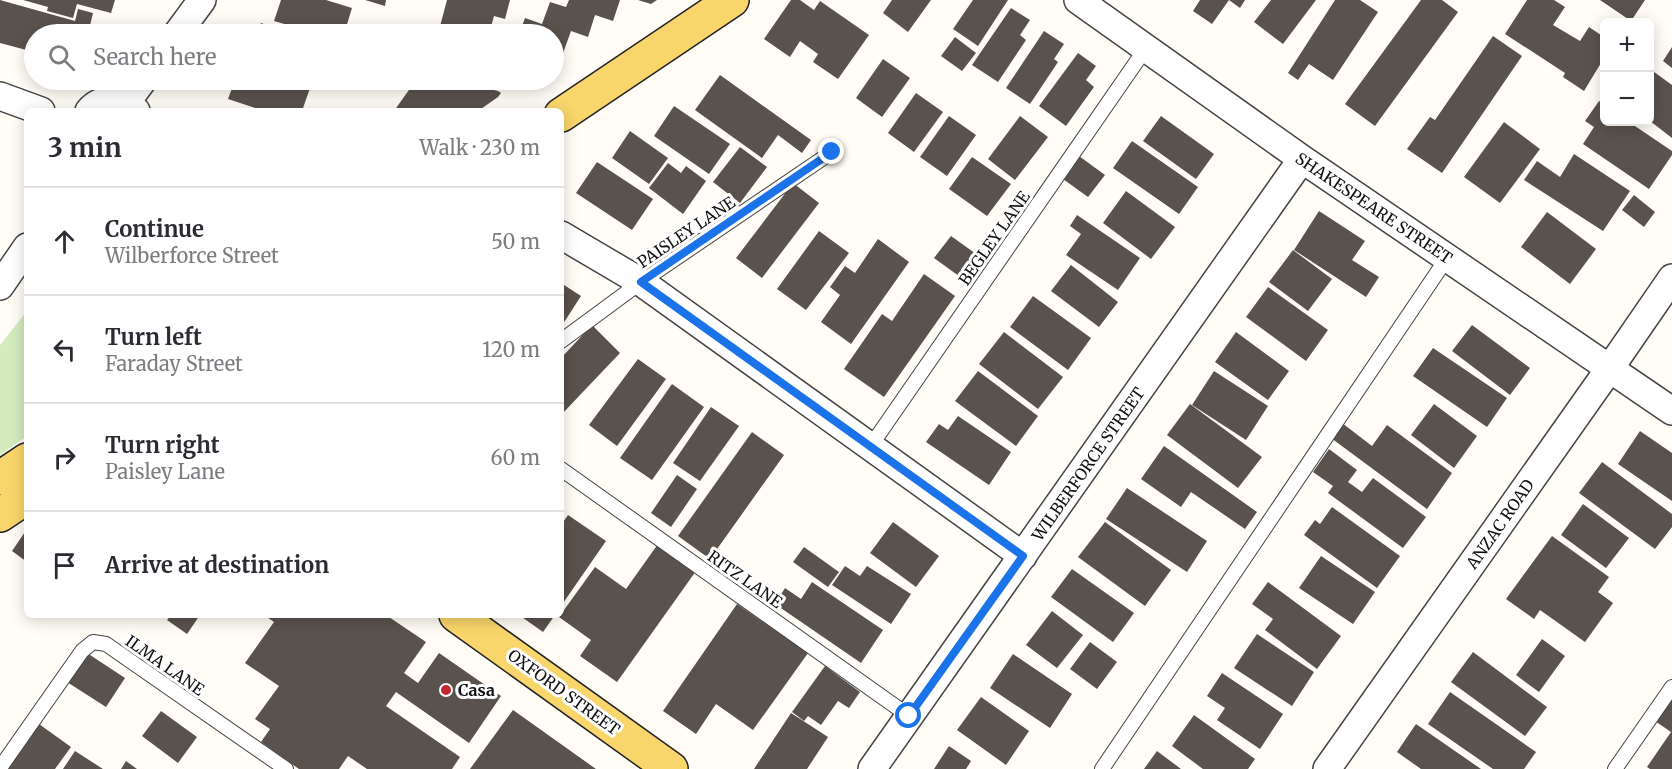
<!DOCTYPE html>
<html lang="en">
<head>
<meta charset="utf-8">
<style>
	body { margin:0; font-family:Merriweather,serif; background:#f2f2f3; color:#2b2b33 }
	.controls { position:absolute; right:18px; top:18px; display:grid; overflow:hidden; border-radius:9px; box-shadow:0 3px 15px #0003 }
	.controls button { width:54px; height:54px; display:grid; place-items:center; padding:0; border:0; border-bottom:2px solid #e1e1e2; background:#fff; color:#2b2b33; font:30px sans-serif }
	.stop { position:absolute; width:18px; height:18px; margin:-14px; border:4px solid #1a73e8; border-radius:50%; background:#fff }
	.stop.end { background:#1a73e8; border-color:#fff; box-shadow:0 2px 6px #0008 }
	.list { margin:0; padding:0; list-style:none }
	h2 { display:flex; justify-content:space-between; align-items:center; height:78px; margin:0; padding:0 24px; font-size:26px }
	h2 small { font-size:20px; font-weight:400; color:#7c7c81 }
	.list li { display:grid; grid-template-columns:39px 1fr auto; gap:18px; align-items:center; box-sizing:border-box; height:108px; padding:0 24px; border-top:2px solid #e1e1e2 }
	.list b { display:block; font-size:22px; white-space:nowrap }
	.list p { margin:0; font-size:20px; white-space:nowrap; color:#7c7c81 }
	.list em { font-size:20px; font-style:normal; color:#7c7c81 }
	.icon { flex:none; width:33px; height:33px; fill:none; stroke:currentColor; stroke-width:2; stroke-linecap:round; stroke-linejoin:round }
	.map { position:relative; flex:none; width:1672px; height:769px; overflow:hidden }
	.search { position:absolute; background:#fff; box-shadow:0 3px 15px #0003; left:24px; top:24px; width:540px; height:66px; display:flex; align-items:center; gap:15px; box-sizing:border-box; padding:0 21px; border-radius:33px; color:#7c7c81; font-size:22px }
	.panel { position:absolute; background:#fff; box-shadow:0 3px 15px #0003; left:24px; top:108px; width:540px; height:510px; border-radius:9px }
	.map>svg:first-child { display:block }
</style>
</head>
<body>
<div class="map">
<svg width="1672" height="769" viewBox="0 0 1672 769">
	<rect width="100%" height="100%" fill="#fffdf5"/>
	<path fill="#d5ebbd" d="M27 311V436L0 455V345Z"/>
	<path fill="#5a524d" d="M0 0 75 21 78 9 93 13 88 34H34V52L0 43Z
		M23 0H115L111 13 77 4 73 18 47 11 48 7Z
		M281 0H326L352 8 344 34H319L274 21Z
		M365 0H386L385 6Z
		M447 0H510L505 19 494 16 489 34H455L439 30Z
		M569 0H620L613 21 595 15 588 37 571 31 562 56 554 53V34H519L525 18 542 24 550 2 566 7Z
		M638 0H657L651 4Z
		M791 0H800L814 10 820 1 869 35 838 79 813 62 818 54 800 41 790 57 764 39Z
		M892 0H931L908 32 883 13Z
		M973 0H1008L978 46 953 29Z
		M1200 0H1245L1240 8 1229 0 1212 24 1193 11Z
		M1271 0H1316L1283 44 1254 22Z
		M1335 0H1360L1378 12 1333 80 1309 64 1298 80 1288 73Z
		M1421 0H1442L1458 12 1375 126 1345 104Z
		M1527 0H1554L1565 7 1553 25 1580 41 1589 27 1604 37V58L1584 91 1563 77 1565 73 1505 34Z
		M1600 0H1645L1631 21Z
		M1011 8 1030 20 1020 35 1026 40 998 82 972 65Z
		M261 23 292 34H257Z
		M1044 31 1064 44 1054 59 1058 62 1030 104 1006 88Z
		M1493 36 1522 56 1442 173 1407 149 1430 117 1435 120Z
		M955 37 976 53 962 71 941 56Z
		M1672 47V68L1663 61Z
		M1078 53 1096 66 1086 80 1094 87 1066 126 1039 106Z
		M883 59 910 78 882 117 856 98Z
		M1650 69 1672 85V138L1650 121Z
		M720 75 811 140 802 153 778 135 762 158 695 110Z
		M235 80H282L310 88 302 111H264L228 99Z
		M416 80H455L498 91 501 93 498 97 478 111H394Z
		M916 93 943 112 914 152 888 133Z
		M1599 101 1604 104V122H1629L1672 151V155L1649 189 1583 144 1594 127 1585 121Z
		M674 106 730 144 709 174 654 136Z
		M949 116 976 135 947 176 920 157Z
		M1020 116 1048 137 1015 180 988 159Z
		M1161 116 1214 154 1196 179 1143 141Z
		M1504 122 1540 149 1500 203 1464 177Z
		M630 131 668 158 649 184 612 158Z
		M1132 141 1198 187 1179 214 1113 168Z
		M740 147 767 167 740 203 713 182Z
		M1574 154 1630 191 1603 231 1524 180 1537 161 1560 177Z
		M1079 156 1105 175 1088 197 1063 179Z
		M972 157 1011 184 987 216 949 189Z
		M597 162 653 199 632 230 576 193Z
		M668 163 681 173 686 166 706 181 683 214 649 188Z
		M793 183 819 203 762 278 736 258Z
		M1126 191 1175 227 1151 259 1103 223Z
		M1634 195 1655 212 1644 227 1622 210Z
		M1319 211 1365 241 1352 260 1379 277 1366 297 1294 250Z
		M1547 212 1596 249 1570 284 1521 247Z
		M1077 215 1140 258 1118 290 1066 255 1081 234 1070 226Z
		M819 231 849 253 806 310 777 289Z
		M951 236 979 256 963 279 934 258Z
		M878 239 909 262 851 344 821 322 840 295 830 287 845 266 855 273Z
		M1293 250 1332 279 1308 311 1269 282Z
		M1071 265 1118 302 1099 327 1051 291Z
		M924 274 955 296 884 397 844 369 882 314 892 321Z
		M561 283 581 296 561 327Z
		M1268 287 1328 330 1306 361 1246 317Z
		M1033 296 1091 338 1068 370 1010 327Z
		M592 325 620 353 561 415V358Z
		M1472 325 1530 368 1510 395 1452 351Z
		M1004 332 1063 377 1038 409 979 364Z
		M1236 332 1289 371 1268 400 1215 362Z
		M1433 348 1507 398 1487 427 1413 376Z
		M638 359 666 379 617 446 589 425Z
		M978 371 1038 416 1016 446 955 401Z
		M1214 371 1268 406 1246 440 1192 405Z
		M672 384 704 407 652 480 620 458Z
		M1190 404 1262 457 1238 488 1167 435Z
		M1434 404 1477 436 1454 468 1411 435Z
		M711 407 739 426 700 481 673 463Z
		M958 416 1011 452 989 485 926 442 939 424 948 430Z
		M1342 423 1372 446 1387 425 1452 473 1427 509 1331 438Z
		M1640 431 1672 453V501L1618 464Z
		M752 432 784 455 710 559 678 536Z
		M1164 446 1257 512 1245 529 1191 492 1181 507 1141 479Z
		M1329 449 1357 470 1348 482 1362 492 1373 478 1426 517 1403 548 1328 493 1333 486 1313 472Z
		M1602 462 1672 514V527L1655 549 1579 493Z
		M677 475 697 489 671 527 651 513Z
		M1127 488 1207 541 1187 572 1106 519Z
		M1583 504 1629 538 1606 568 1561 535Z
		M1332 507 1400 556 1377 588 1304 535 1315 520 1320 524Z
		M568 515 606 541 561 606V525Z
		M893 522 939 556 916 587 870 553Z
		M1105 522 1171 570 1145 606 1078 557Z
		M27 529V562L12 551Z
		M1552 536 1609 577 1598 592 1613 603 1585 642 1540 610 1534 619 1506 599Z
		M658 544 696 571 617 682 580 656 591 640 559 617 595 567 626 589Z
		M804 547 839 572 828 587 793 562Z
		M1321 556 1375 592 1353 624 1299 588Z
		M845 566 860 576 867 566 911 594 891 624 832 585Z
		M1072 569 1134 613 1113 642 1051 597Z
		M812 582 883 630 861 663 775 604 785 588 801 599Z
		M1268 582 1341 636 1317 669 1265 630 1273 619 1252 604Z
		M737 604 808 653 753 730 716 704 696 734 663 711Z
		M1052 611 1083 635 1057 668 1026 645Z
		M171 615H200L187 634 167 620Z
		M264 615H386L426 642 404 673 418 683 439 653 501 696 469 743 396 692 386 706 460 757 452 769H367L348 756 339 769H299L261 742 270 729 255 719 279 686 245 663 274 622Z
		M519 615H555L543 632Z
		M1257 634 1314 672 1292 706 1234 668Z
		M1542 639 1565 656 1539 692 1516 675Z
		M1090 642 1117 662 1097 689 1070 669Z
		M1473 652 1547 707 1525 736 1451 682Z
		M87 653 125 678 106 707 67 682Z
		M1013 654 1072 694 1050 728 990 688Z
		M825 666 860 692 849 708 838 701 821 725 808 716 804 721 792 712Z
		M1222 673 1283 714 1260 749 1217 720 1225 708 1207 696Z
		M1450 692 1536 752 1524 769H1493L1428 724Z
		M981 697 1029 731 1006 765 957 730Z
		M1672 698V769H1650L1647 767 1671 732 1655 721Z
		M513 710 596 769H470Z
		M161 711 197 737 178 763 142 736Z
		M791 713 828 737 807 769H754Z
		M1194 715 1255 759 1248 769H1203L1172 746Z
		M39 724 71 747 55 769H6Z
		M1416 724 1481 769H1421L1397 752Z
		M949 746 971 761 966 769H934Z
		M75 751 103 769H63Z
		M1157 751 1181 769H1144Z
		M126 761 137 769H121Z"/>
	<g fill="none" stroke-linecap="round" stroke-linejoin="round">
		<defs>
			<path id="lane" d="M561 341 641 282 832 152
				M870 447 1146 48
				M561 469 909 716
				M0 768 82 651 93 642 106 644 286 769
				M1102 769 1447 258
				M1615 769 1672 687"/>
			<path id="street" d="M1078 0 1302 159 1672 411
				M177 34 202 0
				M0 96 41 111
				M126 103 143 80
				M89 111C102 96 122 98 136 111
				M561 235 641 282 1023 556
				M0 286 27 247
				M872 769 1302 159
				M1327 769 1610 368 1672 278"/>
			<path id="primary" d="M561 115 732 0
				M0 478 27 460
				M0 515 27 497
				M456 615 671 769"/>
		</defs>
		<use href="#lane" stroke="#444" stroke-width="16"/>
		<use href="#street" stroke="#444" stroke-width="30"/>
		<use href="#primary" stroke="#222" stroke-width="36"/>
		<use href="#lane" stroke="#fff" stroke-width="14"/>
		<use href="#street" stroke="#fff" stroke-width="27"/>
		<use href="#primary" stroke="#f9d66b" stroke-width="33"/>
	</g>
	<g fill="none" stroke-linecap="round" stroke-linejoin="round">
		<path stroke="#1a73e8" stroke-width="8" d="M832 152 641 282 1023 556 909 716"/>
	</g>
	<circle fill="#c4262e" stroke="#fff" stroke-width="2" cx="446" cy="690" r="6"/>
	<g text-anchor="middle" stroke-width="6" stroke-linejoin="round" paint-order="stroke">
		<g font-size="16" fill="#111" stroke="#fff">
			<text transform="translate(1374 208) rotate(34)" y="6">SHAKESPEARE STREET</text>
			<text transform="translate(686 232) rotate(-34)" y="6">PAISLEY LANE</text>
			<text transform="translate(994 238) rotate(-55)" y="6">BEGLEY LANE</text>
			<text transform="translate(1088 464) rotate(-55)" y="6">WILBERFORCE STREET</text>
			<text transform="translate(1500 524) rotate(-55)" y="6">ANZAC ROAD</text>
			<text transform="translate(745 579) rotate(35)" y="6">RITZ LANE</text>
			<text transform="translate(165 665) rotate(35)" y="6">ILMA LANE</text>
			<text transform="translate(564 692) rotate(36)" y="6">OXFORD STREET</text>
		</g>
		<g font-size="16" font-weight="bold" fill="#111" stroke="#fff" text-anchor="start">
			<text x="458" y="696">Casa</text>
		</g>
	</g>
</svg>
<div class="controls">
<button>+</button>
<button>−</button>
</div>
<div class="stop" style="left:909px;top:716px"></div>
<div class="stop end" style="left:832px;top:152px"></div>
<div class="search"><svg class="icon" aria-label="search" viewBox="0 0 24 24"><circle cx="10" cy="10" r="6"/><path d="M15 15l6 6"/></svg>Search here</div>
<section class="panel">
<h2>3 min<small>Walk · 230 m</small></h2>
<ul class="list">
<li><svg class="icon" aria-label="ahead" viewBox="0 0 24 24"><path d="M12 20V5M6 11l6-6 6 6"/></svg><div><b>Continue</b><p>Wilberforce Street</p></div><em>50 m</em></li>
<li><svg class="icon" aria-label="left" viewBox="0 0 24 24"><path d="M17 20v-9H6M10 6l-5 5 5 5"/></svg><div><b>Turn left</b><p>Faraday Street</p></div><em>120 m</em></li>
<li><svg class="icon" aria-label="right" viewBox="0 0 24 24"><path d="M7 20v-9h11M14 6l5 5-5 5"/></svg><div><b>Turn right</b><p>Paisley Lane</p></div><em>60 m</em></li>
<li><svg class="icon" aria-label="arrive" viewBox="0 0 24 24"><path d="M6 21V4h12l-3 4 3 4H6"/></svg><div><b>Arrive at destination</b></div></li>
</ul>
</section>
</div>
</body>
</html>
